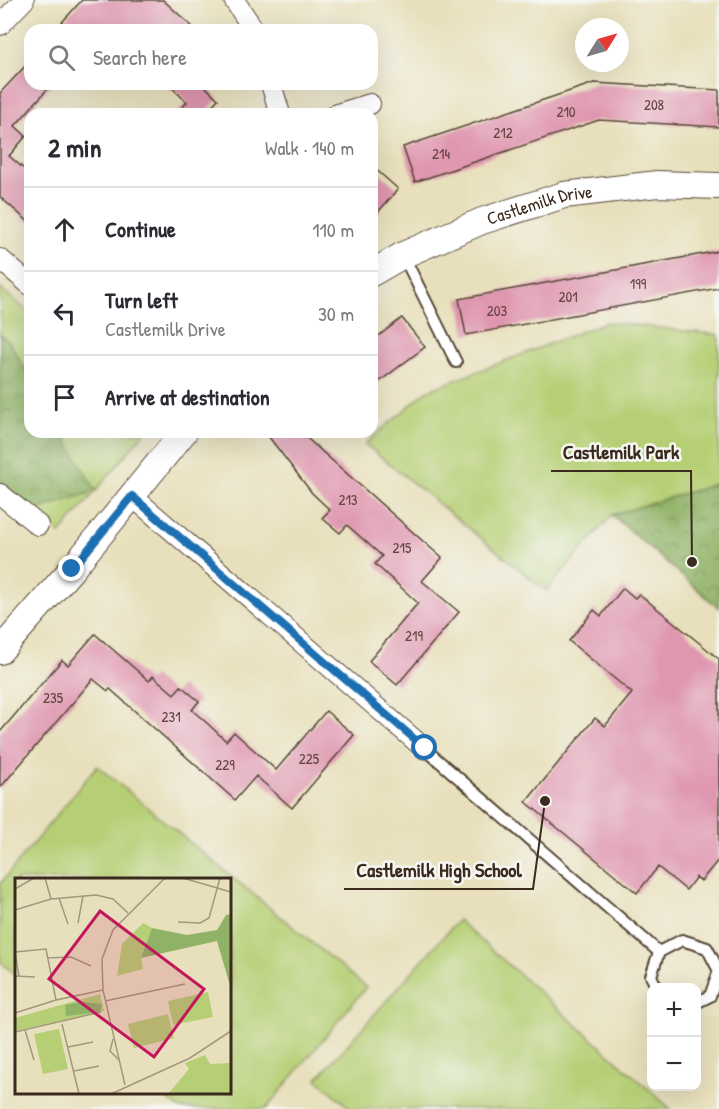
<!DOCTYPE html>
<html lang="en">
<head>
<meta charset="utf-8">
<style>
	body { margin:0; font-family:"Patrick Hand",sans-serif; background:#f2f2f3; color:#2b2b33 }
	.controls { position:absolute; right:18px; bottom:18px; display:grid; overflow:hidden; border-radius:12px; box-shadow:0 6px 24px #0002 }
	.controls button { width:54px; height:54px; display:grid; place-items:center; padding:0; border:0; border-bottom:2px solid #e1e1e2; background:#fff; color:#2b2b33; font:30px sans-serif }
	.compass { position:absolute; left:575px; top:18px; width:54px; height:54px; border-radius:50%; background:#fff; box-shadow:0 6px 24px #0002; rotate:53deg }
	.stop { position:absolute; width:18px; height:18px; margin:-14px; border:4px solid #1f6fb2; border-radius:50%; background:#fff }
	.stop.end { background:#1f6fb2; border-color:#fff; box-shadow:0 2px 6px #0008 }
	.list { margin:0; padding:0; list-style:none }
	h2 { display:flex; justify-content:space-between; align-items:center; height:78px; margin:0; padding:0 24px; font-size:26px }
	h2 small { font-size:20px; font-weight:400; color:#7c7c81 }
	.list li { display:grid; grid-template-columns:39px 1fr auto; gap:18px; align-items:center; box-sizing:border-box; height:84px; padding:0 24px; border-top:2px solid #e1e1e2 }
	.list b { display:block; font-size:22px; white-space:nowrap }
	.list p { margin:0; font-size:20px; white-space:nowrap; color:#7c7c81 }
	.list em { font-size:20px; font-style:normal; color:#7c7c81 }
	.icon { flex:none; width:33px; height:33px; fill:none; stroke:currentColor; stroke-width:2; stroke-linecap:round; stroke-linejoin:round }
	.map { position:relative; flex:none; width:719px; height:1109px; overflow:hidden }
	.search { position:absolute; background:#fff; box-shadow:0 6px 24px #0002; left:24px; top:24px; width:354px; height:66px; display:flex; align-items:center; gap:15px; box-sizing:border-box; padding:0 21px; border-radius:18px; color:#7c7c81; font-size:22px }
	.panel { position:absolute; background:#fff; box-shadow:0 6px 24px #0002; left:24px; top:108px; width:354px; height:330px; border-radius:18px }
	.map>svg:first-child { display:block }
</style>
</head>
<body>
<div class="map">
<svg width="719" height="1109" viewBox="0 0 719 1109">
	<defs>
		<pattern id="forest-crowns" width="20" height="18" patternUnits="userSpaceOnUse" patternTransform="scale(1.5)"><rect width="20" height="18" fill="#90b266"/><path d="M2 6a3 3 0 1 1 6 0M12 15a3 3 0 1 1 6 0" fill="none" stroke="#779153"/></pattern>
	</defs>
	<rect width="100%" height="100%" fill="#f6f6f2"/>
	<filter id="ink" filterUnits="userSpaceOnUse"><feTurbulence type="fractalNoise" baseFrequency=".0167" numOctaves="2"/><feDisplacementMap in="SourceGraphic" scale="12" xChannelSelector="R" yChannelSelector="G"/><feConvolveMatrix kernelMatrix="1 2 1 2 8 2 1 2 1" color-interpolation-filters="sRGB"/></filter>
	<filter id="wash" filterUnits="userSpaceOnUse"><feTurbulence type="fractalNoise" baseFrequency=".008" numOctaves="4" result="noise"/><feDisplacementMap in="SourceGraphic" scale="24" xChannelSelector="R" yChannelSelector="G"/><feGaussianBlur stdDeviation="1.35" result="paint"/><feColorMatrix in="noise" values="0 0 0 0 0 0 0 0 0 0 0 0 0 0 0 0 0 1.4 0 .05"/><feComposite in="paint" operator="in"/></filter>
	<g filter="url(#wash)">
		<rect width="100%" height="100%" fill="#e8e0bc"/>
		<path fill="#b6cf74" stroke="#787c49" stroke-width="1.5" d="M0 288 30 313V432H145L60 534 0 484Z
			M606 322 719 335V483L612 515 546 591 365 444 427 391Z
			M97 766 366 987 266 1109H180L160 1093 230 1092V880H16V975L0 961V884Z
			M458 920 671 1109H351L317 1079Z"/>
		<path fill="url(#forest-crowns)" stroke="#666e42" stroke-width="1.5" d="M0 334 10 343 30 377V432H62L96 491 33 511 0 481Z
			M719 483V608L612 515Z"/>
		<g id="blocks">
			<path fill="#df96af" d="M82 0H163L196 30H55Z
				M30 61V84H52L15 126 26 136 9 156 30 174V223L0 197V93Z
				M594 83 719 90V127L599 120 415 182 403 147Z
				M168 84H203L218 99 204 114H176L187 102Z
				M372 166 398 189 372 219Z
				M719 251V288L466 335 459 299Z
				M402 318 425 347 372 387V341Z
				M265 432H300L442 558 422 581 459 612 397 685 369 661 418 603 375 564 382 556 347 525 340 533 322 518 330 510 312 493Z
				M623 588 635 598 639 594 719 659V859L701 881 696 877 686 890 658 867 637 893 526 802 595 718 605 726 632 693 569 641 594 610 601 616Z
				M95 634 149 681 153 676 174 694 181 686 199 701 192 710 208 724 226 741 234 732 276 770 326 711 354 735 292 808 256 776 235 800 110 689 108 691 93 679 0 788V732L62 660 68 665Z"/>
		</g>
	</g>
	<g filter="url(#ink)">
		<use href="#blocks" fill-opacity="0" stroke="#554536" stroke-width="1.5"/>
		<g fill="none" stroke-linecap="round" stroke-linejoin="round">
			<defs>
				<path id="service" d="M403 255 456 362
					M425 749 659 952
					M657 988 651 976 659 952 682 940 707 948 719 971 710 996 696 1003"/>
				<path id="minor" d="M234 0 254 30
					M0 25 24 0
					M271 84 280 114
					M337 114 370 104
					M0 259 30 285
					M0 494 38 525
					M132 496 425 749"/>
				<g id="tertiary">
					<path id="s1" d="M372 273 403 255 482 221 564 195 657 184 719 186"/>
					<path d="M0 651 72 569 184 432"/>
				</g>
			</defs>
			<use href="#service" stroke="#554536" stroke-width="14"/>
			<use href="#minor" stroke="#554536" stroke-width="22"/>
			<use href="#tertiary" stroke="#554536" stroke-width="28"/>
			<use href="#service" stroke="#fff" stroke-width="10"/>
			<use href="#minor" stroke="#fff" stroke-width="20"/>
			<use href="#tertiary" stroke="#fff" stroke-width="26"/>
		</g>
	</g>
	<g fill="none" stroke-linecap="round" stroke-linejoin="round" filter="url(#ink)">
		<path stroke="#1f6fb2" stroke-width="8" d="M72 569 132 496 425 748"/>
	</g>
	<g text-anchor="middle" stroke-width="5" stroke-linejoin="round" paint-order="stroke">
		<g font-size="15" fill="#644542">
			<text x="654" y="110">208</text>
			<text x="566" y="117">210</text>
			<text x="503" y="138">212</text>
			<text x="441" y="159">214</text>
			<text x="638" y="289">199</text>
			<text x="568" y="302">201</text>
			<text x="497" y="316">203</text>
			<text x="348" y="505">213</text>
			<text x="402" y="553">215</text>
			<text x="414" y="641">219</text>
			<text x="53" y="703">235</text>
			<text x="171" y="722">231</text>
			<text x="309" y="764">225</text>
			<text x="225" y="770">229</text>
		</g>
		<g font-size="18" fill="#3b2a1e" stroke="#f6f6f2">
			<text dy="6" stroke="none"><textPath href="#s1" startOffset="182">Castlemilk Drive</textPath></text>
		</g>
	</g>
	<g transform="translate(15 878)">
		<rect width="216" height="216" fill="#e8e0bc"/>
		<path d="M128 45 137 50 126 80 128 91 102 98 107 66ZM193 114 198 139 158 147 153 123ZM85 116 89 133 0 153V140ZM153 136 159 160 119 170 113 146ZM44 151 53 191 28 196 19 156Z" fill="#b6cf74"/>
		<path d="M216 36V111L202 63 126 80 137 50 172 57 202 52 211 37ZM67 124 87 126 85 134 51 138 50 127Z" fill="#90b266"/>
		<path d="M190 177 195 186 216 185V216H153L174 191 170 185Z" fill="#b6cf74"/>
		<path fill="none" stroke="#a3977d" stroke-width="1.5" d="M30 0 36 21M168 0 216 14M0 11 19 0M44 20 53 46M0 32 36 21 81 17 98 21 113 35M163 44 185 45 194 40 205 0M63 45 68 18M0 74 31 71 41 122 88 112M0 74 4 98M33 80 56 79 76 88M0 98 20 99M90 123 170 106M0 135 41 122M47 146 64 216M10 152 19 182M0 154 86 134M98 161 95 173 104 182M53 169 78 164M59 193 84 188M110 207 88 112 87 81 98 52 150 0M96 216 175 180 216 153"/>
		<path fill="#c2185b" fill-opacity="0.15" stroke="#c2185b" stroke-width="3" d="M85 33 189 111 139 179 34 101Z"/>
		<rect width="216" height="216" fill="none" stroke="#3b2a1e" stroke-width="3"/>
	</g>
	<path fill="none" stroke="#3b2a1e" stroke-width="2" d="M692 562L691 471H551M545 801L533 889H344"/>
	<g fill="#3b2a1e" stroke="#f6f6f2" stroke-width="2">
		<circle cx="692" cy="562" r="6"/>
		<circle cx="545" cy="801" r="6"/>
	</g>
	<g font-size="20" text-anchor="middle" font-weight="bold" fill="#3b2a1e" stroke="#f6f6f2" stroke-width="5" stroke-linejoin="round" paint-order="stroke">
		<text x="621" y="459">Castlemilk Park</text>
		<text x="439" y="877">Castlemilk High School</text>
	</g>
</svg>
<div class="controls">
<button>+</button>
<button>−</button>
</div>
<svg class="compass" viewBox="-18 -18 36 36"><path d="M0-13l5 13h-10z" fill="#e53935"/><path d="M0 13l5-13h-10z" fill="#7c7c81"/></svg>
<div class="stop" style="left:425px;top:748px"></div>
<div class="stop end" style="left:72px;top:569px"></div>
<div class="search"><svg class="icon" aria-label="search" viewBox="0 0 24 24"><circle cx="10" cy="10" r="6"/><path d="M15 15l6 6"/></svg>Search here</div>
<section class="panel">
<h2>2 min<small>Walk · 140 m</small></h2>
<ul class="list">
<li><svg class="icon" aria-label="ahead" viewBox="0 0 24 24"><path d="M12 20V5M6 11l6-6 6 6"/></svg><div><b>Continue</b></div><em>110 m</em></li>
<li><svg class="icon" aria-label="left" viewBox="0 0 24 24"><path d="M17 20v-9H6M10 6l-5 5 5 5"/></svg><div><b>Turn left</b><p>Castlemilk Drive</p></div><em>30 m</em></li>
<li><svg class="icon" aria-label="arrive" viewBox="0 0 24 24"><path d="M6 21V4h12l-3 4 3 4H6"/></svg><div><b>Arrive at destination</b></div></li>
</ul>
</section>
</div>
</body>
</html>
